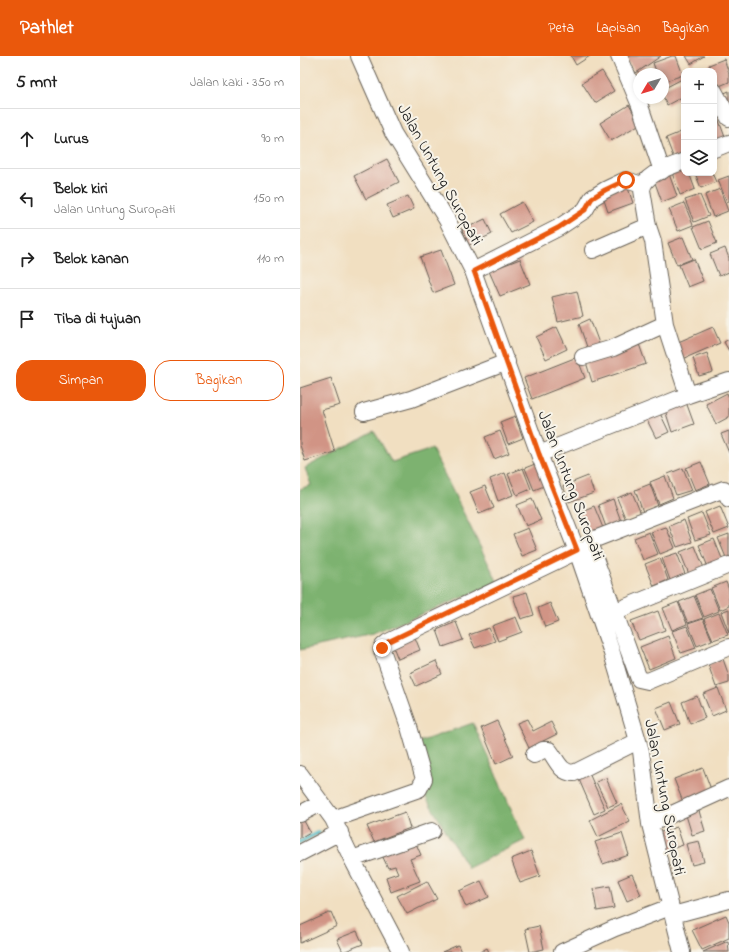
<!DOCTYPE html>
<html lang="id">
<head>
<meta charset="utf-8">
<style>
	body { margin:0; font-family:"Indie Flower",sans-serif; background:#f6f6f6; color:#222 }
	.controls { position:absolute; right:12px; top:12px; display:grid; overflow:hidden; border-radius:8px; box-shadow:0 2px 6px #0003 }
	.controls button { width:36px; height:36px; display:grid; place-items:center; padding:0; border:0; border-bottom:1px solid #e0e0e0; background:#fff; color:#222; font:20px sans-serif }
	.compass { position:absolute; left:333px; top:12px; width:36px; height:36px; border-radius:50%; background:#fff; box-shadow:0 2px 6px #0003; rotate:232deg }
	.stop { position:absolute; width:12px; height:12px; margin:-9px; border:3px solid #ea580c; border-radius:50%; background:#fff }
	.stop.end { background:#ea580c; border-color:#fff; box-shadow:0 1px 4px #0008 }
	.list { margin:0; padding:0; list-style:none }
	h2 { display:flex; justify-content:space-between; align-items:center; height:52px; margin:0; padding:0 16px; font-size:17px }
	h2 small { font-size:13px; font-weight:400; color:#767676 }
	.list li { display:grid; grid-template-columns:26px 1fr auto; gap:12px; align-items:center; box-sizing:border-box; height:60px; padding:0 16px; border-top:1px solid #e0e0e0 }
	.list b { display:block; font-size:15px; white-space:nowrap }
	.list p { margin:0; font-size:13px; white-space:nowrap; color:#767676 }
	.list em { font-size:13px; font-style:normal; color:#767676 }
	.actions { display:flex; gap:8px; padding:12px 16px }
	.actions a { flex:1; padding:9px 0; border:1px solid #ea580c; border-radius:16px; text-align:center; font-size:14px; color:#ea580c }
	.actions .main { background:#ea580c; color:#fff }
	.icon { flex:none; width:22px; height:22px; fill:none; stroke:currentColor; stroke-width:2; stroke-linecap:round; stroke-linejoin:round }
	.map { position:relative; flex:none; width:429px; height:896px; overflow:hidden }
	header { display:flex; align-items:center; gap:24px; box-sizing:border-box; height:56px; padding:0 20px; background:#ea580c; color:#fff }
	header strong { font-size:19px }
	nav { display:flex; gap:22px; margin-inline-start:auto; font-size:14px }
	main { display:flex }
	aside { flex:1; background:#fff }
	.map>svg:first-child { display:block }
</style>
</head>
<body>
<header>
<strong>Pathlet</strong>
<nav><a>Peta</a><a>Lapisan</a><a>Bagikan</a></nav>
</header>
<main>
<aside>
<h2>5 mnt<small>Jalan kaki · 350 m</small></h2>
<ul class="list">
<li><svg class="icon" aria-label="ahead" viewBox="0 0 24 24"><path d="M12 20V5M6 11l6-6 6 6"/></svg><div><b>Lurus</b></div><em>90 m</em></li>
<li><svg class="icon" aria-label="left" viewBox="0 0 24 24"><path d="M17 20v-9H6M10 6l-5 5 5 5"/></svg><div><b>Belok kiri</b><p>Jalan Untung Suropati</p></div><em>150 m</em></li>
<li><svg class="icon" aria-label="right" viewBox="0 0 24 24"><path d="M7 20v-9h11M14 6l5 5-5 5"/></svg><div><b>Belok kanan</b></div><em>110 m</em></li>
<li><svg class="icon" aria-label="arrive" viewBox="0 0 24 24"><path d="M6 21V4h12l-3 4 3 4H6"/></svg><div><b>Tiba di tujuan</b></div></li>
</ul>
<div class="actions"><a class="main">Simpan</a><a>Bagikan</a></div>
</aside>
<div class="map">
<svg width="429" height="896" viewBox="0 0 429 896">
	<rect width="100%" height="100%" fill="#f7f3e8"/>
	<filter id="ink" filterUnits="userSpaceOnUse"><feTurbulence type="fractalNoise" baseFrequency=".025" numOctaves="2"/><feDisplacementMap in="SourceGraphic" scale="8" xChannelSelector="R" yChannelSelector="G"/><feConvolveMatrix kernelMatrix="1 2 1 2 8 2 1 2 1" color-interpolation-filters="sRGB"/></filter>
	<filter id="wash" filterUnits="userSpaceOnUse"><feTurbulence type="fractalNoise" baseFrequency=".012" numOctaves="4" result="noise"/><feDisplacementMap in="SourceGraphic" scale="16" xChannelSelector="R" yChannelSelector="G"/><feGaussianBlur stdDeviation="0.9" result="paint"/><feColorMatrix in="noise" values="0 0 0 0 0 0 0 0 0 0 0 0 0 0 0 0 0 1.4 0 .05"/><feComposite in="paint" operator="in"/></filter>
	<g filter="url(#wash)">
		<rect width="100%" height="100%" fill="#f1dfc1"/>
		<path fill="#7db26f" stroke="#4c6746" d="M74 375 92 406 132 393 198 527 73 578 0 594V433L11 429 5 412Z
			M173 667 225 784 168 812 122 735 113 688Z"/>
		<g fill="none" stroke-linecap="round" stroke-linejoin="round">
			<path stroke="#4ebbc8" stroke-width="4" d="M0 786 19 776"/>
		</g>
		<g id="blocks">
			<path fill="#d19485" d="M271 0H290L276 9Z
				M324 0H361L336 17Z
				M372 0H376L383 19 363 26V18H357L353 7Z
				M386 0H404L391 8Z
				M424 3 429 17V26L417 31 414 22V15H411L409 9Z
				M302 15 314 35 295 47 282 27Z
				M384 22V40L367 49 363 40V33Z
				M429 35V55L422 38Z
				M329 49 340 68 311 85 300 67Z
				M418 62 426 84 414 89V64Z
				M381 76 384 85V100L374 103 366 82Z
				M87 103 99 126 66 143 54 120Z
				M384 112V117H389L395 133 380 139 372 117Z
				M395 117H412L416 126 401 132Z
				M369 118 377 140 362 146 354 124Z
				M429 120V145L427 146 418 124Z
				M327 129 333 147 308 156 302 138Z
				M420 133 428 155 413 161 405 139Z
				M400 139 409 160 394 166 385 144Z
				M108 140 114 153 93 162 87 149Z
				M222 146 233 166 211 177 200 158Z
				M384 147 393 169 378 175 369 153Z
				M185 163 192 178 169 189 162 174Z
				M408 165 417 187 402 193 393 171Z
				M383 181 392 203 377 209 368 187Z
				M425 192 429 202V216L419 220 410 198Z
				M141 194 154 229 133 237 120 201Z
				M220 203 230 228 200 240 189 215Z
				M394 203 403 225 388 231 379 209Z
				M277 235 283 260 258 266 252 241Z
				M290 263 300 290 288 294 279 268Z
				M257 271 267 293 246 303 236 281Z
				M413 271 420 287 383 303 376 287Z
				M429 283V295L424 286Z
				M339 288 346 308 292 326 286 306Z
				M407 297 413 316 399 320 393 302Z
				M277 301 285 322 232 343 224 322Z
				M31 322 40 349 22 354 35 396 5 405 0 389V332Z
				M427 337 429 342V361L416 368 406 348Z
				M386 346 394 368 372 376 365 354Z
				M358 353 369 376 356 382 345 360Z
				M215 360 223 382 208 388 200 366Z
				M200 375 209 397 194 403 185 381Z
				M429 375V397L421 378Z
				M240 406 249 428 234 434 225 412Z
				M401 406 410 428 395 434 386 412Z
				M223 412 231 433 217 439 208 418Z
				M383 412 392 434 376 439 368 418Z
				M205 417 213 439 198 445 190 423Z
				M288 420 294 437 269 446 263 430Z
				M365 420 373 442 359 448 350 426Z
				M350 428 358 450 343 456 335 434Z
				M185 430 194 452 179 458 170 436Z
				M332 436 341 458 326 464 317 442Z
				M232 443 241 464 226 470 217 449Z
				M313 443 321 465 306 471 298 449Z
				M294 450 303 472 287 478 279 456Z
				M420 450 429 472 414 478 405 456Z
				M402 457 411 479 395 484 387 463Z
				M384 464 392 486 377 491 369 470Z
				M366 471 375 492 360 498 351 476Z
				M228 472 237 494 222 500 213 478Z
				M349 476 358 498 343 504 334 482Z
				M429 478V503L427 504 418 482Z
				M414 483 423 505 408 511 399 489Z
				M395 490 404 512 389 518 380 496Z
				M377 497 385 518 370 524 362 502Z
				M360 502 368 524 354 530 345 508Z
				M426 526 429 534V550L420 554 411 532Z
				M410 533 419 555 404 561 395 539Z
				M227 536 234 559 221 563 213 540Z
				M394 540 403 562 388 567 379 546Z
				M378 546 387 568 372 574 363 552Z
				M250 547 258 566 245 571 238 552Z
				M429 553V577L421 556Z
				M358 555 365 574 339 584 331 565Z
				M419 557 428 579 413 584 404 563Z
				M216 561 222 576 198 585 192 570Z
				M403 563 412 584 397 590 388 568Z
				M156 566 163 584 143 591 137 574Z
				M387 570 396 592 381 597 372 575Z
				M189 572 195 585 175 592 169 579Z
				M114 579 120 594 98 603 92 588Z
				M368 580 376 602 349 613 340 591Z
				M423 603 429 620V627L416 631 408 608Z
				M136 605 142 618 116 630 110 617Z
				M418 632 426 654 412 660 403 638Z
				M397 640 405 662 390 668 382 646Z
				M371 646 380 668 365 674 356 652Z
				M227 663 233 675 251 666 257 678 229 692 217 667Z
				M197 665 213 700 196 708 181 672Z
				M403 712 412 736 383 746 374 723Z
				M288 715 305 753 294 758 277 719Z
				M306 722 317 747 308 751 296 726Z
				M321 748 330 765 298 781 290 764Z
				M399 755 405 775 392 779 386 759Z
				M105 756 110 772 74 786 67 770Z
				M3 763 10 776 0 782V765Z
				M377 771 383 789 365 795 358 777Z
				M322 777 329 799 303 808 295 786Z
				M114 783 121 799 110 803 120 825 91 836 86 821 98 817 95 810 88 812 81 797Z
				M399 785 404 806 392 809 386 788Z
				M231 795 240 820 220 827 211 803Z
				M332 818 341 839 327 845 318 824Z
				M127 825 137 843 107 858 97 840Z
				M181 825 189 841 166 851 159 835Z
				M310 830 314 852 297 855 293 833Z
				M31 856 37 870 0 887V870Z
				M426 859 429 866V882L402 894 392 874Z
				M239 870 244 893 230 896 225 873Z
				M57 875 63 888 43 896 37 883Z
				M428 885 429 896H403Z
				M158 889 161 896H142Z
				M187 892 189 896H180Z"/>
		</g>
	</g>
	<g filter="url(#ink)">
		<use href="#blocks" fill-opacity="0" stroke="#676056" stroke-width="1"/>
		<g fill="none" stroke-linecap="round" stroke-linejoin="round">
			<defs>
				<path id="minor" d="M59 0 93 77 147 164 173 215 239 398 277 495 311 594 341 695 350 768 382 896
					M319 0 339 47 362 115
					M414 35 429 62
					M414 93 429 87
					M293 194 348 170
					M173 215 258 172 285 154 292 142 305 134 326 124 342 129
					M283 301 313 292 365 268
					M388 339 429 325
					M64 356 111 343 207 306
					M239 398 388 339 365 268 353 185 348 170 342 134C344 117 371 111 384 105
					M429 443 424 433 295 483 290 489 339 623 348 625 429 591
					M316 555 429 509
					M234 699 243 694H249C257 704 260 717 274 717L338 685
					M0 718 33 763 52 803 101 896
					M0 758 21 747
					M33 763 119 733 124 723 109 671 82 594 83 590 88 586 277 495
					M350 768 429 732
					M0 797 40 776
					M52 803 132 775
					M373 859 429 844
					M262 896 315 872 370 851"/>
			</defs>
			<use href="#minor" stroke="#676056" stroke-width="18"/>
			<use href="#minor" stroke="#fff" stroke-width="16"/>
		</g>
	</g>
	<g fill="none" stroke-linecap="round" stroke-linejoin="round" filter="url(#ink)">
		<path stroke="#ea580c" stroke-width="5" d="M82 592 88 586 277 494 239 398 174 215 258 172 285 154 292 142 305 134 326 124"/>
	</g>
	<g text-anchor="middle" stroke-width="4" stroke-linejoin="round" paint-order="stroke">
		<g font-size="17" fill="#1c1c1c" stroke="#f7f3e8">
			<text transform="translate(141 118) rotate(61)" y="6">Jalan Untung Suropati</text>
			<text transform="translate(272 429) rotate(69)" y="6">Jalan Untung Suropati</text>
			<text transform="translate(366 741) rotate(79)" y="6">Jalan Untung Suropati</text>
		</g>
	</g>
</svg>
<div class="controls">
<button>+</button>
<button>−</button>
<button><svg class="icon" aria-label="layers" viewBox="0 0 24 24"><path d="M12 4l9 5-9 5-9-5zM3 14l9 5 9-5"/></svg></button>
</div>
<svg class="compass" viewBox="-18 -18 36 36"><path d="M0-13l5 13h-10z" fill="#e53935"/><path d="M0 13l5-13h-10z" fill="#767676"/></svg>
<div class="stop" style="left:326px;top:124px"></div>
<div class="stop end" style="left:82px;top:592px"></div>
</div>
</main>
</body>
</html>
